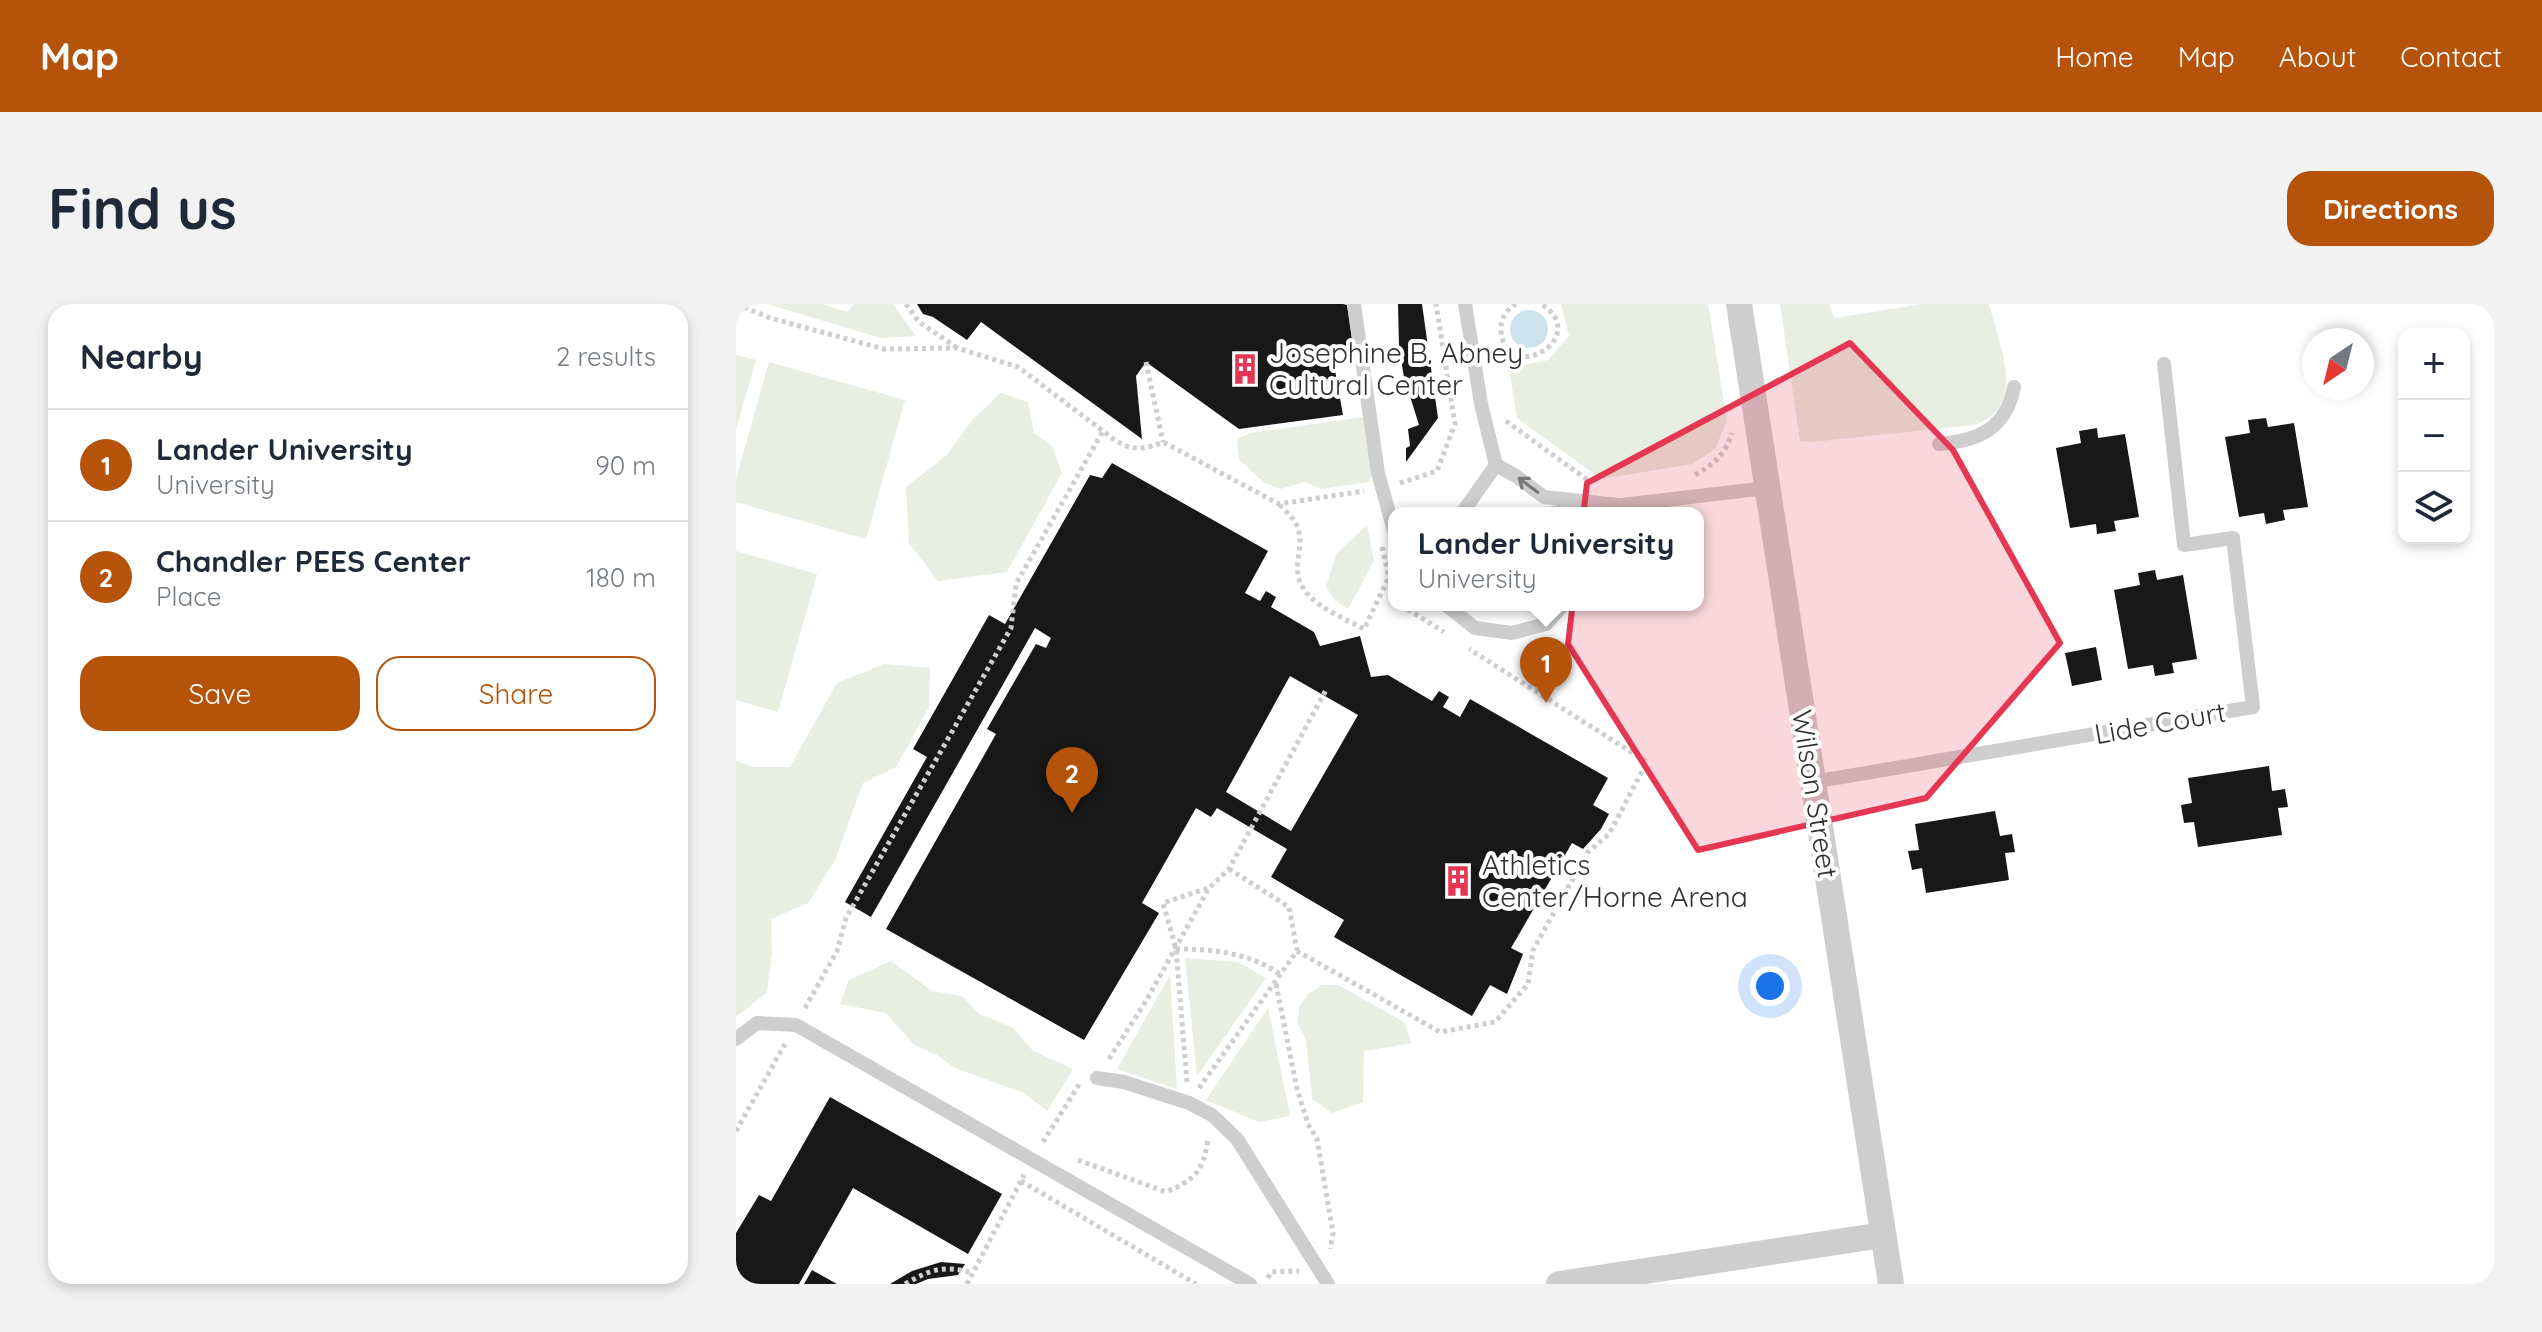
<!DOCTYPE html>
<html lang="en">
<head>
<meta charset="utf-8">
<style>
	body { margin:0; font-family:Quicksand,sans-serif; background:#f2f2f3; color:#1f2937 }
	.controls { position:absolute; right:24px; top:24px; display:grid; overflow:hidden; border-radius:16px; box-shadow:0 4px 12px #0003 }
	.controls button { width:72px; height:72px; display:grid; place-items:center; padding:0; border:0; border-bottom:2px solid #e0e1e3; background:#fff; color:#1f2937; font:40px sans-serif }
	.compass { position:absolute; left:1566px; top:24px; width:72px; height:72px; border-radius:50%; background:#fff; box-shadow:0 4px 12px #0003; rotate:215deg }
	.you { position:absolute; left:1034px; top:682px; width:28px; height:28px; margin:-20px; border:6px solid #fff; border-radius:50%; background:#1a73e8; box-shadow:0 0 0 12px #1a73e833 }
	.badge { display:grid; place-items:center; width:52px; height:52px; border-radius:50%; background:#b45309; color:#fff; font-size:26px; font-weight:700 }
	.pin { position:absolute; translate:-50% -66px; filter:drop-shadow(0 2px 4px #0008) }
	.pin::after { content:''; position:absolute; top:42px; width:28px; height:24px; background:inherit; clip-path:polygon(0 0,100% 0,50% 100%) }
	.popup { position:absolute; left:652px; top:203px; width:316px; height:104px; box-sizing:border-box; display:grid; place-content:center; border-radius:16px; background:#fff; filter:drop-shadow(0 2px 6px #0005); font-size:26px; white-space:nowrap; color:#747a83 }
	.popup b { font-size:30px; color:#1f2937 }
	.popup::after { content:''; position:absolute; left:50%; top:100%; margin-left:-16px; border:16px solid transparent; border-top-color:#fff }
	.list { margin:0; padding:0; list-style:none }
	h2 { display:flex; justify-content:space-between; align-items:center; height:104px; margin:0; padding:0 32px; font-size:34px }
	h2 small { font-size:26px; font-weight:400; color:#747a83 }
	.list li { display:grid; grid-template-columns:52px 1fr auto; gap:24px; align-items:center; box-sizing:border-box; height:112px; padding:0 32px; border-top:2px solid #e0e1e3 }
	.list b { display:block; font-size:30px; white-space:nowrap }
	.list p { margin:0; font-size:26px; white-space:nowrap; color:#747a83 }
	.list em { font-size:26px; font-style:normal; color:#747a83 }
	.actions { display:flex; gap:16px; padding:24px 32px }
	.actions a { flex:1; padding:18px 0; border:2px solid #b45309; border-radius:24px; text-align:center; font-size:28px; color:#b45309 }
	.actions .main { background:#b45309; color:#fff }
	.icon { flex:none; width:44px; height:44px; fill:none; stroke:currentColor; stroke-width:2; stroke-linecap:round; stroke-linejoin:round }
	.map { position:relative; flex:none; width:1758px; height:980px; overflow:hidden; border-radius:24px }
	header { display:flex; align-items:center; gap:48px; box-sizing:border-box; height:112px; padding:0 40px; background:#b45309; color:#fff }
	header strong { font-size:38px }
	nav { display:flex; gap:44px; margin-inline-start:auto; font-size:28px }
	.intro { display:flex; align-items:center; justify-content:space-between; box-sizing:border-box; height:192px; padding:0 48px }
	h1 { margin:0; font-size:56px }
	.button { padding:20px 36px; border-radius:24px; background:#b45309; color:#fff; font-size:28px; font-weight:700 }
	main { display:flex; gap:48px; padding:0 48px }
	aside { flex:1; background:#fff; border-radius:24px; box-shadow:0 4px 12px #0003 }
	.map>svg:first-child { display:block }
</style>
</head>
<body>
<header>
<strong>Map</strong>
<nav><a>Home</a><a>Map</a><a>About</a><a>Contact</a></nav>
</header>
<div class="intro"><h1>Find us</h1><a class="button">Directions</a></div>
<main>
<aside>
<h2>Nearby<small>2 results</small></h2>
<ul class="list">
<li><span class="badge">1</span><div><b>Lander University</b><p>University</p></div><em>90 m</em></li>
<li><span class="badge">2</span><div><b>Chandler PEES Center</b><p>Place</p></div><em>180 m</em></li>
</ul>
<div class="actions"><a class="main">Save</a><a>Share</a></div>
</aside>
<div class="map">
<svg width="1758" height="980" viewBox="0 0 1758 980">
	<rect width="100%" height="100%" fill="#fff"/>
	<path fill="#e8eee0" d="M31 0H86L111 8 118 0H157L180 32 145 34Z
		M825 0H972L991 117 979 145 957 160 865 175 781 114 773 64 812 56 833 32Z
		M1044 0H1093L1098 14 1187 0H1253C1263 41 1293 104 1237 121L1076 138 1064 137Z
		M0 51 20 56 0 125Z
		M33 58 169 96 130 235 0 198V175Z
		M265 89 292 98 298 129 316 142 326 169 271 268 202 277 173 239 170 183 211 151 237 115Z
		M628 113 636 169 633 178 585 185 569 178 544 185 527 178 503 155 501 135 514 129Z
		M631 221 638 257 612 305 599 296 590 283 600 250Z
		M0 247 81 270 42 408 0 396Z
		M148 360 194 364 193 403 160 463 127 479 99 556 72 599 35 615 36 648 31 688 0 713V457L17 463H54L101 379Z
		M449 654 502 658 530 674 461 772Z
		M155 657 196 687 226 692 243 710 276 723 297 747 337 765 311 807 288 789 219 764 201 751 178 741 150 709 104 700 113 676Z
		M434 671 441 785 381 765Z
		M586 681H602L668 718 676 739 628 747 627 798 596 809 576 795 570 735 562 720 563 704 572 690Z
		M532 704 554 812 523 818 470 796Z"/>
	<path fill="#cce3ed" d="M774 25a19 19 0 1 1 38 0a19 19 0 1 1-38 0Z"/>
	<path fill="#181818" fill-rule="evenodd" d="M181 0H607L611 1 618 48 596 49 607 111 503 125 410 58 400 72 406 135 245 18 231 36 197 13 187 10Z
		M662 0H686L702 114 670 158V144L674 142 672 125 683 121 668 73 663 44Z
		M1530 114 1532 123 1558 119 1572 203 1547 206 1549 216 1530 220 1528 209 1503 213 1489 133 1514 129 1512 116Z
		M1361 124 1362 134 1389 130 1403 213 1378 217 1380 227 1361 230 1360 220 1334 224 1320 144 1345 139 1343 127Z
		M376 159 532 247 509 289 524 297 530 287 540 293 535 303 578 328 584 342 624 332 635 373 652 371 696 397 703 387 713 393 707 403 724 413 734 395 872 474 857 501 873 510 865 525 847 545 836 539 775 644 787 650 771 690 754 681 736 712 598 633 608 616 535 573 551 545 481 504 475 513 460 504 406 599 423 609 348 736 150 625 260 430 251 425 300 340 310 344 315 334 299 324 135 613 109 598 191 453 177 445 253 311 269 320 354 171 366 174ZM554 372 622 411 555 527 490 488Z
		M1419 266 1421 276 1447 271 1461 355 1436 359 1438 369 1419 372 1417 361 1392 365 1378 286 1404 281 1402 269Z
		M1360 343 1366 376 1336 382 1329 349Z
		M1533 462 1536 487 1549 485 1552 503 1542 504 1546 531 1462 543 1458 518 1448 519 1445 501 1456 499 1452 474Z
		M1259 507 1264 532 1276 530 1279 548 1269 549 1273 576 1190 589 1186 564 1176 566 1172 547 1183 546 1179 520Z
		M94 793 266 890 232 950 117 884 63 980H0V929L23 891 35 897Z
		M205 958 229 960 222 971 192 975 180 980H154L176 967Z
		M76 966 101 980H68Z"/>
	<g fill="none" stroke-linecap="round" stroke-linejoin="round">
		<path stroke="#cecece" stroke-width="5" stroke-dasharray="4 4" stroke-linecap="butt" d="M1 0 34 14 148 45 221 44 282 63 367 127
			M170 0 183 18 220 43
			M780 0C770 6 764 15 765 27 770 84 858 33 805 0
			M410 58 427 138
			M770 117 853 177
			M959 171C978 160 989 151 996 129
			M664 179 701 167 719 120 700 0
			M544 201C549 207 557 213 560 220 571 240 554 262 566 282 577 303 609 314 628 325L652 275
			M646 243 658 296
			M665 301 708 328
			M493 565 553 603 561 646
			M440 645C477 645 515 649 545 671
			M540 680 561 785 572 820 581 835 597 929 594 945
			M69 704 101 647 110 614 275 324 280 280 367 127C388 145 402 149 427 138L543 200 628 187
			M373 755 410 697 473 584 493 565 590 386
			M451 778 440 645 427 599 473 584
			M463 784 561 647 704 728 759 718 792 680 797 646 852 548 873 530 911 458 733 345
			M0 827 49 740
			M307 838 344 779
			M342 856 430 888C459 876 467 867 472 836
			M285 877 460 980
			M532 974 535 968 563 967
			M169 980C196 965 206 961 237 969
			M231 980 288 871"/>
		<path stroke="#cecece" stroke-width="14" d="M618 0 642 169 658 227
			M729 0 745 100 760 161 780 172 808 193 882 201
			M1203 140C1242 137 1270 125 1278 83
			M726 209 760 161
			M817 209 1031 184
			M710 301 739 324 776 329 810 320 827 301
			M1077 478 1517 403 1497 234 1448 241 1428 60
			M0 735 21 719 60 721 514 980
			M361 774 388 778 453 799 476 811 501 835 592 980"/>
		<path stroke="#cecece" stroke-width="26" d="M1003 0 1155 980
			M823 980 1147 931"/>
	</g>
	<defs><path id="oneway-shaft" d="M-6 0H5M1.5-3L5.5 0L1.5 3" fill="none" stroke-width="1.6" stroke-linecap="round" stroke-linejoin="round" transform="scale(2)"/></defs>
	<use stroke="#787878" href="#oneway-shaft" transform="translate(792 181) rotate(-143)"/>
	<path fill="#e53653" fill-opacity="0.2" stroke="#e53653" stroke-width="6" stroke-linejoin="round" d="M1114 39 1217 146 1324 339 1190 494 962 546 832 340 851 179Z"/>
	<defs>
		<symbol id="building-bare" viewBox="-9 -9 18 18"><path d="M-4-6H4V6H1V3H-1V6H-4ZM-2.5-4.3h1.7v1.8h-1.7ZM.8-4.3h1.7v1.8H.8ZM-2.5-1h1.7V.8h-1.7ZM.8-1h1.7V.8H.8Z" fill="#e53653" stroke="#fff" stroke-width="2.5" paint-order="stroke"/></symbol>
	</defs>
	<g fill-rule="evenodd">
		<use href="#building-bare" x="487" y="43" width="44" height="44"/>
		<use href="#building-bare" x="700" y="555" width="44" height="44"/>
	</g>
	<g text-anchor="middle" stroke-width="8" stroke-linejoin="round" paint-order="stroke">
		<g font-size="28" fill="#313131" stroke="#fff" text-anchor="start">
			<text x="533" y="59">Josephine B. Abney<tspan x="533" dy="32">Cultural Center</tspan></text>
			<text x="746" y="571">Athletics<tspan x="746" dy="32">Center/Horne Arena</tspan></text>
		</g>
		<g font-size="28" fill="#313131" stroke="#fff">
			<text transform="translate(1424 419) rotate(-10)" y="10">Lide Court</text>
			<text transform="translate(1079 490) rotate(81)" y="10">Wilson Street</text>
		</g>
	</g>
</svg>
<div class="controls">
<button>+</button>
<button>−</button>
<button><svg class="icon" aria-label="layers" viewBox="0 0 24 24"><path d="M12 4l9 5-9 5-9-5zM3 14l9 5 9-5"/></svg></button>
</div>
<svg class="compass" viewBox="-18 -18 36 36"><path d="M0-13l5 13h-10z" fill="#e53935"/><path d="M0 13l5-13h-10z" fill="#747a83"/></svg>
<div class="you"></div>
<div class="pin badge" style="left:810px;top:399px">1</div>
<div class="popup"><b>Lander University</b>University</div>
<div class="pin badge" style="left:336px;top:509px">2</div>
</div>
</main>
</body>
</html>
